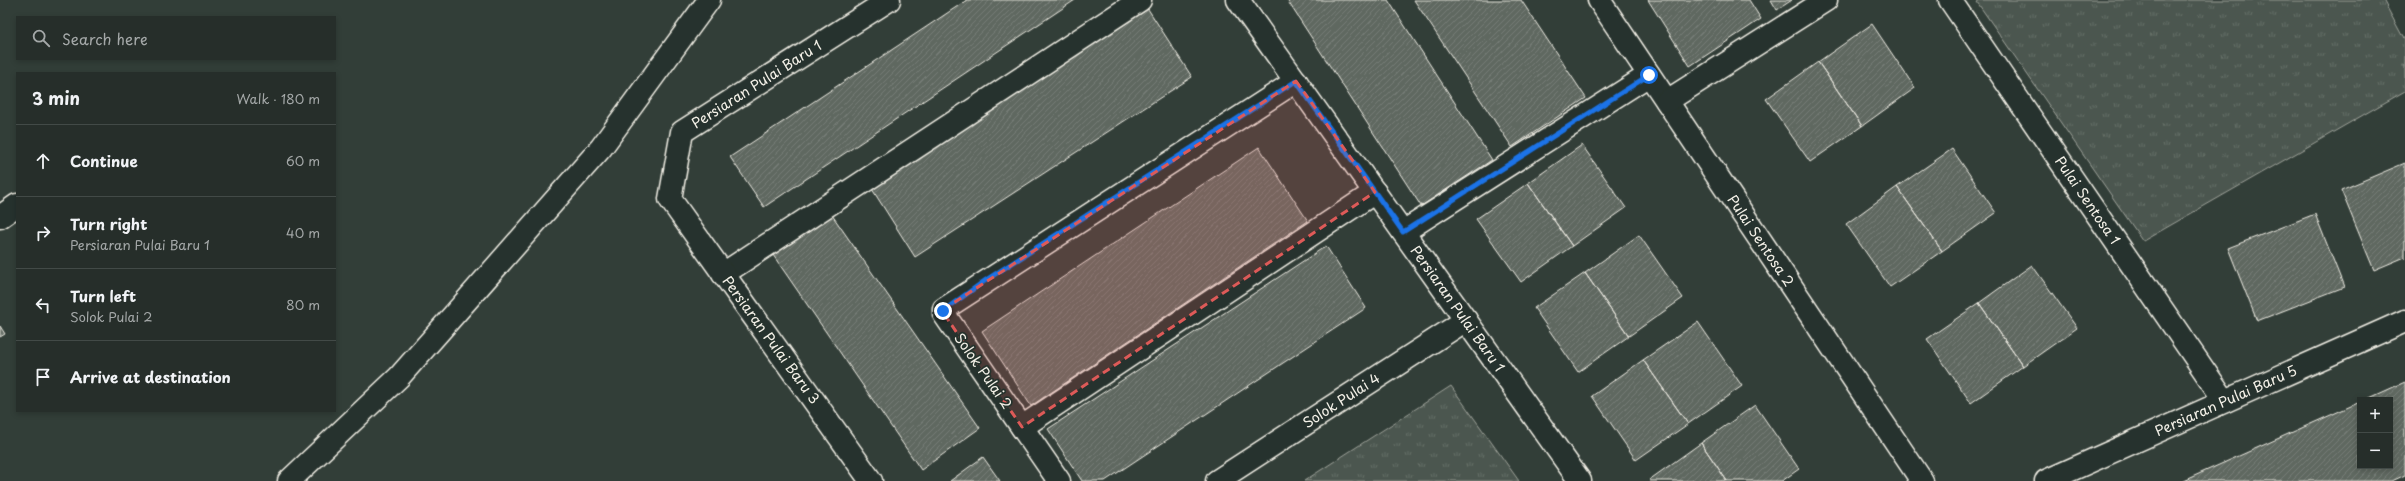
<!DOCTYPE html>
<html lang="en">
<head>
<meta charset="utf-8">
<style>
	body { margin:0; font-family:"Playpen Sans",sans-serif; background:#323a36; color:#f1f3f6 }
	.controls { position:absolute; right:12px; bottom:12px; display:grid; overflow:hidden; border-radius:0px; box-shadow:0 2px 6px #0003 }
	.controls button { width:36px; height:36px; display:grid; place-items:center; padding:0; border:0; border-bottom:1px solid #424a47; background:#262e2a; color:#f1f3f6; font:20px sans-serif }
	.stop { position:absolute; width:12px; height:12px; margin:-9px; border:3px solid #1a73e8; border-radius:50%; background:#fff }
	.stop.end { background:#1a73e8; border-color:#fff; box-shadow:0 1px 4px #0008 }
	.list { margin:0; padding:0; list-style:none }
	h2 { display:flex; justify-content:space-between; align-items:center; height:52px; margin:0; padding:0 16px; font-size:17px }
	h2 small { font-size:13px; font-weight:400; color:#a4a8a8 }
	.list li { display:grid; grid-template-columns:26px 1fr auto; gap:12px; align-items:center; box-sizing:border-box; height:72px; padding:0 16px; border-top:1px solid #424a47 }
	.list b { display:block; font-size:15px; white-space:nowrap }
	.list p { margin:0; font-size:13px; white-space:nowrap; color:#a4a8a8 }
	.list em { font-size:13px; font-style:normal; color:#a4a8a8 }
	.icon { flex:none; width:22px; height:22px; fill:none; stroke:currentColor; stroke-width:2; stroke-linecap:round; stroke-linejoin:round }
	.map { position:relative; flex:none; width:2405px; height:481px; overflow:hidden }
	.search { position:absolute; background:#262e2a; box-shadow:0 2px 6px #0003; left:16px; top:16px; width:320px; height:44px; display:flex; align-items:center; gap:10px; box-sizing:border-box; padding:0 14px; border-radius:0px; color:#a4a8a8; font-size:15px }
	.panel { position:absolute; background:#262e2a; box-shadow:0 2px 6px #0003; left:16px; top:72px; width:320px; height:340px; border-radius:0px }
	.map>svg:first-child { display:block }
</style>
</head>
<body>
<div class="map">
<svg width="2405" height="481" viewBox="0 0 2405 481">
	<defs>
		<pattern id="park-tufts" width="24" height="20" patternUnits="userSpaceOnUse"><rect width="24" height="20" fill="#4c564f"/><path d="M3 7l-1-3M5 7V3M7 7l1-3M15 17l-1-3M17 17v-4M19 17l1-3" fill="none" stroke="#666f68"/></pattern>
		<pattern id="building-hatch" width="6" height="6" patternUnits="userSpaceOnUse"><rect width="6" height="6" fill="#5f6861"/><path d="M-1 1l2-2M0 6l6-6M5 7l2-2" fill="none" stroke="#777e78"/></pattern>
	</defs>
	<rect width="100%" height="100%" fill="#323e38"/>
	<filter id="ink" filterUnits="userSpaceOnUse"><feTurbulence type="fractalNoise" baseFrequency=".025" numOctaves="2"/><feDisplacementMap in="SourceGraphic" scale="8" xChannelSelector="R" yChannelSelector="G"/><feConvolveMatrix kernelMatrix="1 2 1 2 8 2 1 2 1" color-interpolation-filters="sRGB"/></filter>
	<g filter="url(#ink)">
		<path fill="url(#park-tufts)" stroke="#a0a49c" d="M1980 0H2383L2405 41V91L2143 241 1977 2Z
			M1451 386 1519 481H1304Z"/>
		<path fill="url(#building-hatch)" stroke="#f4f1e8" d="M967 0H1075L764 207 730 157Z
			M1287 0H1388L1492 160 1421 206Z
			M1414 0H1521L1586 98 1512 147Z
			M1648 0H1749L1761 19 1690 66Z
			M1771 0H1792L1777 10Z
			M1148 9 1192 77 915 257 872 189Z
			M1872 24 1915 88 1862 126 1818 62Z
			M1818 62 1862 126 1810 162 1766 99Z
			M1582 145 1626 208 1572 246 1528 183Z
			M1259 147 1308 221 1031 406 982 331Z
			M1952 149 1996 213 1942 251 1897 187Z
			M2405 163V257L2374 270 2341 190Z
			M1528 183 1572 246 1521 282 1476 219Z
			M1897 187 1942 251 1890 287 1846 224Z
			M2315 214 2344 287 2257 321 2228 248Z
			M832 215 980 428 921 470 773 255Z
			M1639 235 1683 298 1629 336 1585 273Z
			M1326 246 1366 308 1105 481H1082L1048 429Z
			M2032 265 2077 328 2023 366 1979 303Z
			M1585 273 1629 336 1578 372 1534 308Z
			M1979 303 2023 366 1971 403 1927 339Z
			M1698 322 1742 386 1688 424 1643 360Z
			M0 326 5 334 0 337Z
			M1643 360 1688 424 1636 460 1592 396Z
			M2405 382V475L2392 481H2183L2360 402V466H2390V400H2365Z
			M1755 405 1799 469 1782 481H1727L1701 443Z
			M1701 443 1727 481H1650L1649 480Z
			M983 457 1000 481H950Z"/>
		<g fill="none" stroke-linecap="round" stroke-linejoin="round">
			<defs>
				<g id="minor">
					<path id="s1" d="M1238 0 1580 481"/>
					<path id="s2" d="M1599 0 1922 481"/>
					<path id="s3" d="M1950 0 2225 401"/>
					<path d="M1667 101 1826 0"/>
					<path d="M0 217 17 205"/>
					<path d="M1403 232 1649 75"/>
					<path d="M723 274 1140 0"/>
					<path d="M1022 427 1375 192"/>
					<path d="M289 481 399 377 601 148 709 0"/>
					<path id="s4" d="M871 481 670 199 682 132 889 0"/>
					<path d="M1059 481 944 314V309L1296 81"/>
					<path id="s5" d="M1217 481 1466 320"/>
					<path id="s6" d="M2046 481 2405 321"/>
				</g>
			</defs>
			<use href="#minor" stroke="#f4f1e8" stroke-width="25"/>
			<use href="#minor" stroke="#26332d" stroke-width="22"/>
		</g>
	</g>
	<g fill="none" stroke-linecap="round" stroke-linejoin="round" filter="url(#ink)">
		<path stroke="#1a73e8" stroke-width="5" d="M943 311 986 280 1296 81 1403 232 1649 75"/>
	</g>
	<path fill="#de5a58" fill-opacity="0.2" stroke="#de5a58" stroke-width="3" stroke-dasharray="8 5" stroke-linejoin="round" d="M1296 81 1375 192 1022 427 944 314V309Z"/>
	<g text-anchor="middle" stroke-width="3.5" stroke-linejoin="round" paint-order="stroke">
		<g font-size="14" fill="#f4f1e8" stroke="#26332d">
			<text dy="5" stroke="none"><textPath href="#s4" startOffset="503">Persiaran Pulai Baru 1</textPath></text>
			<text dy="5" stroke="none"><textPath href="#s3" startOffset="243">Pulai Sentosa 1</textPath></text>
			<text dy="5" stroke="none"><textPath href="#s2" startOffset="290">Pulai Sentosa 2</textPath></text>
			<text dy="5" stroke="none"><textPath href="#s1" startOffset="379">Persiaran Pulai Baru 1</textPath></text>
			<text transform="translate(771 340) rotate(54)" y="5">Persiaran Pulai Baru 3</text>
			<text transform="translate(983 371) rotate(55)" y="5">Solok Pulai 2</text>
			<text dy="5" stroke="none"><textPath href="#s5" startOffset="148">Solok Pulai 4</textPath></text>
			<text dy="5" stroke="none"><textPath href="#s6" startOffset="197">Persiaran Pulai Baru 5</textPath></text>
		</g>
	</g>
</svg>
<div class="controls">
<button>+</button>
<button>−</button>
</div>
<div class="stop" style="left:1649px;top:75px"></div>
<div class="stop end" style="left:943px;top:311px"></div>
<div class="search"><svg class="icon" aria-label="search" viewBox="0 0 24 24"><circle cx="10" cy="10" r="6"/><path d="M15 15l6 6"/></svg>Search here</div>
<section class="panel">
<h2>3 min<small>Walk · 180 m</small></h2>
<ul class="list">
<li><svg class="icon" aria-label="ahead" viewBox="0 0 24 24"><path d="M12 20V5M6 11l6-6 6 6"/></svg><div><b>Continue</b></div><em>60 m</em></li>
<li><svg class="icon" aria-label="right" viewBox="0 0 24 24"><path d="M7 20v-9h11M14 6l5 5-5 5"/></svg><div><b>Turn right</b><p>Persiaran Pulai Baru 1</p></div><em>40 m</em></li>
<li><svg class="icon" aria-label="left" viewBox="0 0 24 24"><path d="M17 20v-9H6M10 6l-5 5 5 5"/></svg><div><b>Turn left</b><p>Solok Pulai 2</p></div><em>80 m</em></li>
<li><svg class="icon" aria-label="arrive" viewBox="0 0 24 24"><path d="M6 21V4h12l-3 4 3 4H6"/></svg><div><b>Arrive at destination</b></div></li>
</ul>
</section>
</div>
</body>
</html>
